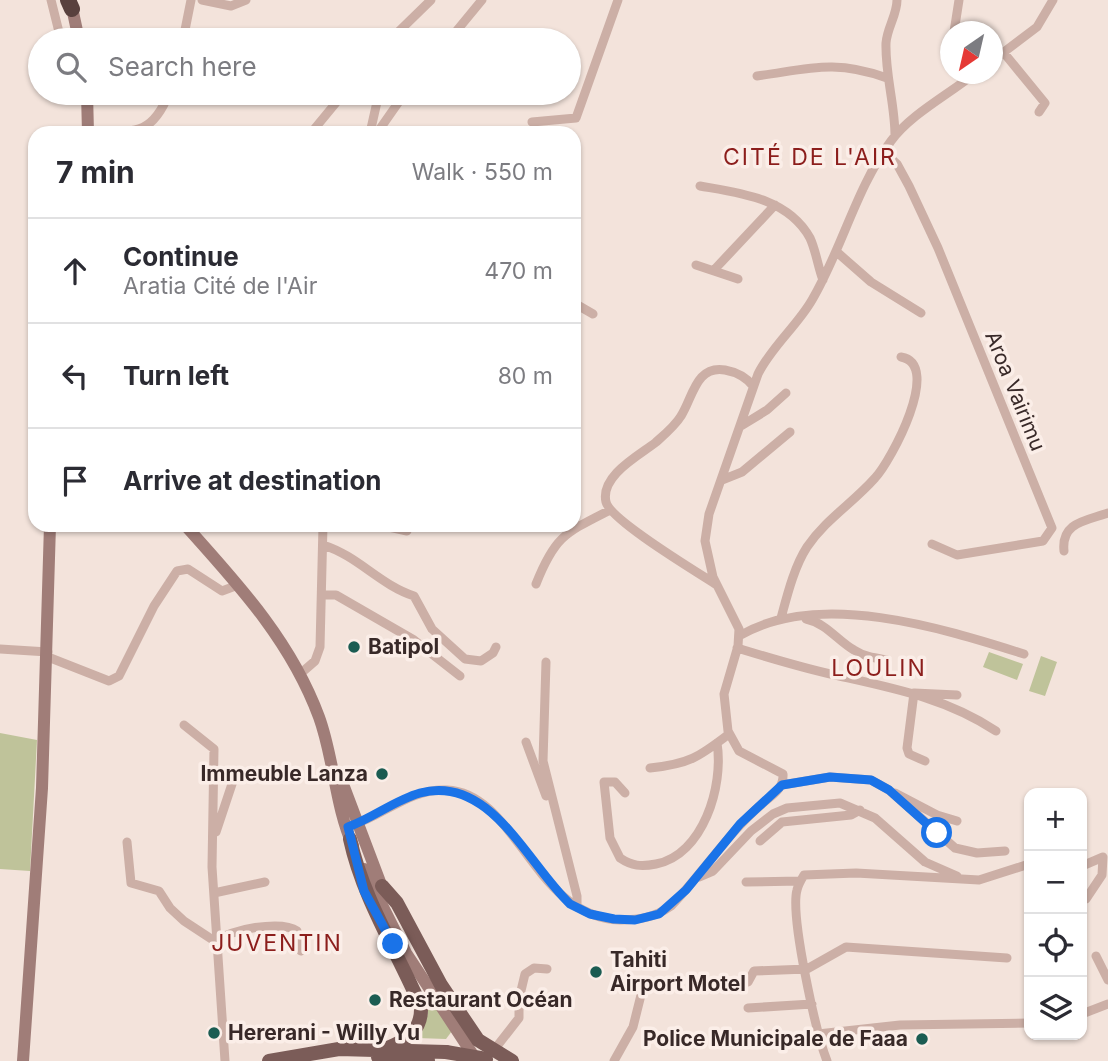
<!DOCTYPE html>
<html lang="en">
<head>
<meta charset="utf-8">
<style>
	body { margin:0; font-family:Inter,sans-serif; background:#f2f2f3; color:#2b2b33 }
	.controls { position:absolute; right:21px; bottom:21px; display:grid; overflow:hidden; border-radius:14px; box-shadow:0 2px 5px #0004 }
	.controls button { width:63px; height:63px; display:grid; place-items:center; padding:0; border:0; border-bottom:2px solid #e1e1e2; background:#fff; color:#2b2b33; font:35px sans-serif }
	.compass { position:absolute; left:940px; top:21px; width:63px; height:63px; border-radius:50%; background:#fff; box-shadow:0 2px 5px #0004; rotate:214deg }
	.stop { position:absolute; width:21px; height:21px; margin:-16px; border:5px solid #1a73e8; border-radius:50%; background:#fff }
	.stop.end { background:#1a73e8; border-color:#fff; box-shadow:0 2px 7px #0008 }
	.list { margin:0; padding:0; list-style:none }
	h2 { display:flex; justify-content:space-between; align-items:center; height:91px; margin:0; padding:0 28px; font-size:30px }
	h2 small { font-size:23px; font-weight:400; color:#7c7c81 }
	.list li { display:grid; grid-template-columns:46px 1fr auto; gap:21px; align-items:center; box-sizing:border-box; height:105px; padding:0 28px; border-top:2px solid #e1e1e2 }
	.list b { display:block; font-size:26px; white-space:nowrap }
	.list p { margin:0; font-size:23px; white-space:nowrap; color:#7c7c81 }
	.list em { font-size:23px; font-style:normal; color:#7c7c81 }
	.icon { flex:none; width:38px; height:38px; fill:none; stroke:currentColor; stroke-width:2; stroke-linecap:round; stroke-linejoin:round }
	.map { position:relative; flex:none; width:1108px; height:1061px; overflow:hidden }
	.search { position:absolute; background:#fff; box-shadow:0 2px 5px #0004; left:28px; top:28px; width:553px; height:77px; display:flex; align-items:center; gap:18px; box-sizing:border-box; padding:0 24px; border-radius:38px; color:#7c7c81; font-size:26px }
	.panel { position:absolute; background:#fff; box-shadow:0 2px 5px #0004; left:28px; top:126px; width:553px; height:406px; border-radius:21px }
	.map>svg:first-child { display:block }
</style>
</head>
<body>
<div class="map">
<svg width="1108" height="1061" viewBox="0 0 1108 1061">
	<rect width="100%" height="100%" fill="#f3e3db"/>
	<path fill="#bfc39a" d="M989 652 1023 664 1017 680 983 667Z
		M1041 656 1057 662 1045 696 1029 691Z
		M0 733 37 740 30 871 0 869Z
		M427 992 452 1031 446 1039 417 1038 428 1014Z"/>
	<g fill="none" stroke-linecap="round" stroke-linejoin="round">
		<path stroke="#ccafa6" stroke-width="9" d="M51 0 61 40
			M202 0 231 6 246 0
			M954 32 959 0
			M183 40 191 0
			M390 40 431 0
			M449 40 482 0
			M1004 53 1045 103 1039 112
			M992 61 1037 27 1053 0
			M757 76C809 69 834 59 887 78
			M532 122 576 118 618 0
			M88 131C131 131 151 139 169 93
			M311 133 344 93
			M370 133 379 93
			M377 133 405 93
			M895 136C895 104 885 75 886 43 887 28 897 15 897 0
			M884 152 897 164 909 186 938 248 1052 528 1043 541 957 555 932 544
			M700 186C740 193 788 198 810 238 816 251 818 267 823 280
			M838 253 871 282 921 313
			M696 265 738 279
			M714 270 775 205
			M574 303 593 314
			M741 426 767 410 786 393
			M722 480 742 472 790 432
			M380 525 407 531
			M323 545C358 556 380 585 414 596L432 629 465 659 481 661 493 653 496 647
			M1064 551C1061 522 1086 521 1108 513
			M536 584C555 536 565 533 610 510
			M717 585C697 572 610 520 606 502 600 476 638 456 655 443 664 435 675 426 681 416 693 397 696 365 725 370 736 372 746 377 753 386
			M322 595H336L414 640 460 676
			M781 618C787 596 794 567 807 547 826 519 853 503 875 478 891 461 943 364 901 357
			M806 619C826 623 838 641 854 650 865 657 875 658 887 660
			M739 636C818 589 942 628 1024 654
			M737 648C770 658 802 668 835 675 893 688 946 698 996 731
			M0 649 48 652
			M48 657 109 681 119 676 154 606 177 571 188 569 222 591 238 585
			M546 662 543 761 577 896V907
			M300 674 315 661 320 647 323 525
			M184 725 214 749 212 867 225 1061
			M526 742 546 796
			M925 761 909 754 907 748 914 693 957 695
			M650 768C689 764 699 757 729 734
			M782 785 830 777 871 780 889 790 955 848 977 853 1005 851
			M625 793 615 782H604L610 838 620 858C632 866 641 867 656 864 703 855 724 786 717 743
			M895 793 937 815 957 821
			M353 825C384 815 411 788 447 790 517 793 533 917 620 920 640 920 655 917 671 906 703 873 727 834 762 804 772 795 784 789 783 774L739 751 728 731 724 694 738 646 739 629 713 577 705 541 709 514 758 374C772 346 797 326 812 300 842 249 856 188 891 141 911 114 948 95 974 74
			M216 832 233 781
			M760 841 782 822 851 815 860 810
			M127 842 131 883 159 891 170 908 184 921 216 942C228 929 282 920 297 931L301 951
			M1082 866 1103 857 1102 875 1086 899
			M699 877 713 871 751 831 773 814 787 808 840 803 875 818 925 862 957 876
			M746 882 800 881
			M214 893 265 882
			M1096 956 1108 980
			M748 982 754 971 807 969 846 947 1007 958
			M748 1008 812 1004
			M1082 1014 1108 1004
			M818 1034 900 1025 1029 1023
			M494 1050 519 1018V999L525 974 534 968 547 969
			M614 1061 633 1027 641 995
			M827 1061C816 1033 790 916 797 890 798 885 801 880 804 875L856 873 979 880 1029 864"/>
		<path stroke="#a07d78" stroke-width="12" d="M71 3 79 40
			M87 93 88 133
			M185 525C238 584 291 641 319 717 334 758 335 806 353 846
			M343 784 385 895
			M364 869 406 953 477 1061
			M23 1061 42 788 50 525"/>
		<path stroke="#7b5c58" stroke-width="14" d="M350 839C363 899 397 951 421 1007 422 1031 406 1041 385 1049
			M382 886 397 903 441 985 478 1040 512 1061
			M378 1057 428 1061
			M269 1061 339 1049 446 1052"/>
		<path stroke="#59413e" stroke-width="16" d="M68 0 72 9"/>
		<path stroke="#7b5c58" stroke-width="14" d="M446 1052 486 1059"/>
	</g>
	<g fill="none" stroke-linecap="round" stroke-linejoin="round">
		<path stroke="#1a73e8" stroke-width="9" d="M393 944 364 891 348 827C373 818 395 800 420 793 490 774 527 863 570 904L590 914 614 919 635 920 659 914 686 890 740 824 782 785 830 777 871 780 889 790 937 833"/>
	</g>
	<g fill="#1b5c52" stroke="#fbeee8" stroke-width="2.5">
		<circle cx="354" cy="647" r="7"/>
		<circle cx="382" cy="774" r="7"/>
		<circle cx="596" cy="972" r="7"/>
		<circle cx="375" cy="1000" r="7"/>
		<circle cx="214" cy="1033" r="7"/>
		<circle cx="922" cy="1039" r="7"/>
	</g>
	<g text-anchor="middle" stroke-width="7" stroke-linejoin="round" paint-order="stroke">
		<g font-size="21" fill="#382928" stroke="#fbeee8">
			<text transform="translate(1015 391) rotate(68)" y="7">Aroa Vairimu</text>
		</g>
		<g font-size="21" font-weight="bold" fill="#382928" stroke="#fbeee8" text-anchor="start">
			<text x="368" y="654">Batipol</text>
			<text x="368" y="781" text-anchor="end">Immeuble Lanza</text>
			<text x="610" y="967">Tahiti<tspan x="610" dy="24">Airport Motel</tspan></text>
			<text x="389" y="1007">Restaurant Océan</text>
			<text x="228" y="1040">Hererani - Willy Yu</text>
			<text x="908" y="1046" text-anchor="end">Police Municipale de Faaa</text>
		</g>
		<g font-size="23" letter-spacing="2" fill="#8c1e1c" stroke="#fbeee8">
			<text x="810" y="165">CITÉ DE L'AIR</text>
			<text x="879" y="676">LOULIN</text>
			<text x="277" y="951">JUVENTIN</text>
		</g>
	</g>
</svg>
<div class="controls">
<button>+</button>
<button>−</button>
<button><svg class="icon" aria-label="locate" viewBox="0 0 24 24"><circle cx="12" cy="12" r="6"/><path d="M12 2v4M12 18v4M2 12h4M18 12h4"/></svg></button>
<button><svg class="icon" aria-label="layers" viewBox="0 0 24 24"><path d="M12 4l9 5-9 5-9-5zM3 14l9 5 9-5"/></svg></button>
</div>
<svg class="compass" viewBox="-18 -18 36 36"><path d="M0-13l5 13h-10z" fill="#e53935"/><path d="M0 13l5-13h-10z" fill="#7c7c81"/></svg>
<div class="stop" style="left:937px;top:833px"></div>
<div class="stop end" style="left:393px;top:944px"></div>
<div class="search"><svg class="icon" aria-label="search" viewBox="0 0 24 24"><circle cx="10" cy="10" r="6"/><path d="M15 15l6 6"/></svg>Search here</div>
<section class="panel">
<h2>7 min<small>Walk · 550 m</small></h2>
<ul class="list">
<li><svg class="icon" aria-label="ahead" viewBox="0 0 24 24"><path d="M12 20V5M6 11l6-6 6 6"/></svg><div><b>Continue</b><p>Aratia Cité de l'Air</p></div><em>470 m</em></li>
<li><svg class="icon" aria-label="left" viewBox="0 0 24 24"><path d="M17 20v-9H6M10 6l-5 5 5 5"/></svg><div><b>Turn left</b></div><em>80 m</em></li>
<li><svg class="icon" aria-label="arrive" viewBox="0 0 24 24"><path d="M6 21V4h12l-3 4 3 4H6"/></svg><div><b>Arrive at destination</b></div></li>
</ul>
</section>
</div>
</body>
</html>
